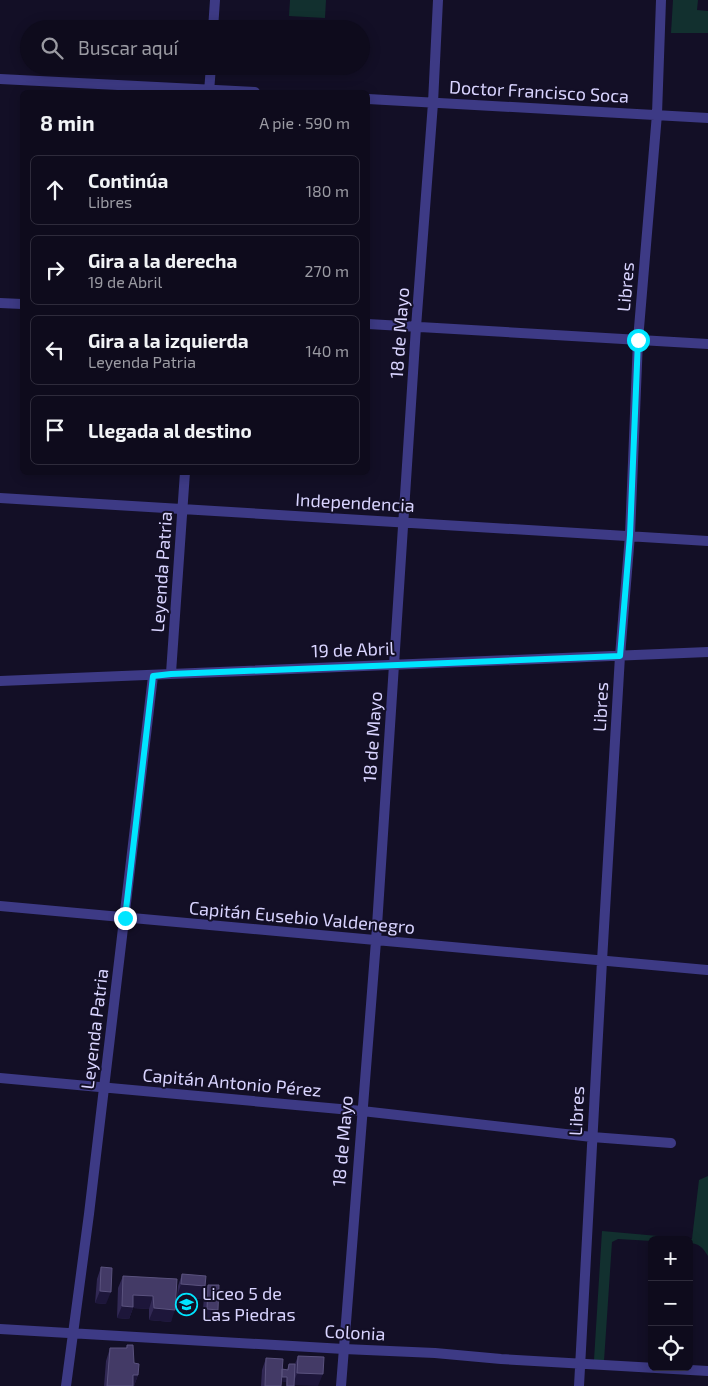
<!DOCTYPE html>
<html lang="es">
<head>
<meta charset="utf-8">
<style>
	body { margin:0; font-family:"Exo 2",sans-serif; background:#1c1929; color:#f1f3f6 }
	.controls { position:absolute; right:15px; bottom:15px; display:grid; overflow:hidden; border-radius:8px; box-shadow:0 2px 12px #0003 }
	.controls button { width:45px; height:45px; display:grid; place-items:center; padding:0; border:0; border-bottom:1px solid #2e2b3b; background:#0e0b1c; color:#f1f3f6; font:25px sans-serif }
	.stop { position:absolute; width:15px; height:15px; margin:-11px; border:4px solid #00e5ff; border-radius:50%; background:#fff }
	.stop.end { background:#00e5ff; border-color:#fff; box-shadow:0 1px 5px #0008 }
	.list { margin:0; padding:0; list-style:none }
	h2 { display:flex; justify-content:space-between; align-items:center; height:65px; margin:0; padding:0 20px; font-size:21px }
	h2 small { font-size:16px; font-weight:400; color:#9b9ba3 }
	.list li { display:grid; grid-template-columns:32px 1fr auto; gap:15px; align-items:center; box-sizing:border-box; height:70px; margin:0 10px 10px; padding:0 10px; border:1px solid #2e2b3b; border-radius:8px }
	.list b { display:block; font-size:19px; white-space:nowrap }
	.list p { margin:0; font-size:16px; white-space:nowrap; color:#9b9ba3 }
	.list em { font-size:16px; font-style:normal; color:#9b9ba3 }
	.icon { flex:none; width:28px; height:28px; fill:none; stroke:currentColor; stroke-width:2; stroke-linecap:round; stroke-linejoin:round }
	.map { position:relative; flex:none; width:708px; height:1386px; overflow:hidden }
	.search { position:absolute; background:#0e0b1c; box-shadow:0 2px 12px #0003; left:20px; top:20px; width:350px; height:55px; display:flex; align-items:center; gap:12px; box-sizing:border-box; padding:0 18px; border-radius:28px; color:#9b9ba3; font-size:19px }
	.panel { position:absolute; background:#0e0b1c; box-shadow:0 2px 12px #0003; left:20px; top:90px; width:350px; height:385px; border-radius:8px }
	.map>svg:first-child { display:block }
</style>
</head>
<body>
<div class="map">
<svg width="708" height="1386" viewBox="0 0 708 1386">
	<rect width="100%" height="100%" fill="#130f26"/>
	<path fill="#12302f" d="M290 0H326L325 18 289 16Z
		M673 0H698L697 10 708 11V33H671Z
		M708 1176V1256C703 1248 699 1243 689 1243V1240L652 1241 618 1239 612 1242 604 1361 594 1360 602 1231 692 1239 699 1180Z"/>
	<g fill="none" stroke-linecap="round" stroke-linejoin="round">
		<path stroke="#3d3a85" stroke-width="10" d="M213 29 215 0
			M0 79 255 92
			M209 92 211 66
			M368 99 708 118
			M0 303 22 304
			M368 324 708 344
			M0 498 708 541
			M171 673 185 472
			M0 681 708 652
			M0 906 707 970
			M0 1078 362 1111 592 1137 671 1143
			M0 1329 344 1349 435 1353 501 1359 708 1371
			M66 1386 89 1214 153 676
			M341 1386 376 941 416 327 433 103 438 0
			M579 1386 602 961 620 656 630 535 638 340 657 114 661 0"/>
	</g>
	<path fill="#312854" d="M101 1267 106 1304 95 1303 97 1279Z
		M182 1274 205 1286 201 1299 177 1297 178 1286Z
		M123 1276 177 1279 171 1322 149 1320V1309L133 1308 129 1319 117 1318 118 1288Z
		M208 1285 218 1310 213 1322 202 1321 204 1297Z
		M127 1345 138 1375 134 1386H104L106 1361 110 1348H126Z
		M298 1356 324 1357 294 1386H286V1382L282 1381 281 1386H261L262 1370 266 1358 282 1369 287 1370 289 1364H295Z"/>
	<path fill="#1d163a" d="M181 1284 205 1286 201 1299 177 1297Z
		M100 1291 111 1292 106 1304 95 1303Z
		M133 1295 153 1296 149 1309 133 1308 129 1319 117 1318 122 1306Z
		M154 1308 175 1310 171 1322 149 1320Z
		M207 1309 218 1310 213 1322 202 1321Z
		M297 1373 323 1374 318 1386 293 1385Z
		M133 1375H138L134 1386H129Z
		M279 1377H287L286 1382 278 1381Z"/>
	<path fill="#433a66" stroke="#5a527e" d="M101 1267 112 1268 111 1292 100 1291Z
		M182 1274 206 1276 205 1286 181 1284Z
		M123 1276 177 1279 175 1310 154 1308 153 1296 133 1295V1307L122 1306Z
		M208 1285H219L218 1310 207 1309Z
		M127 1345H133L134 1363 139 1364 138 1375H133V1386H107L110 1348H127Z
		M298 1356 324 1357 323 1374 297 1373Z
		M266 1358 283 1359 281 1386H265Z
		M289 1364H295L294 1386H287V1377H282V1369L288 1370Z"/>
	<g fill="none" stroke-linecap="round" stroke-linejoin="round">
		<path stroke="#00e5ff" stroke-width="6" d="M125 918 153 676 171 674 620 656 630 535 638 340"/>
	</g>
	<defs>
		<symbol id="school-ring" viewBox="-11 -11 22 22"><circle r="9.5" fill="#130f26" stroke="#00e5ff" stroke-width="1.5"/><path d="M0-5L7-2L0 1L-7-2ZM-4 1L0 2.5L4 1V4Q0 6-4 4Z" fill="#00e5ff"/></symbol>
	</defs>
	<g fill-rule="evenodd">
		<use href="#school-ring" x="174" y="1292" width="25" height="25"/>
	</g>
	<g text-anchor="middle" stroke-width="4" stroke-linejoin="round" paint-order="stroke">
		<g font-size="18" fill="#d9d4ff" stroke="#130f26">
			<text transform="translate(539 92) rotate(3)" y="6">Doctor Francisco Soca</text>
			<text transform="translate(626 287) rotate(-85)" y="6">Libres</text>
			<text transform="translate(400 333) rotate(-86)" y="6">18 de Mayo</text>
			<text transform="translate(355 503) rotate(3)" y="6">Independencia</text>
			<text transform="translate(162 572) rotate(-86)" y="6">Leyenda Patria</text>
			<text transform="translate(353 650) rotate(-2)" y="6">19 de Abril</text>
			<text transform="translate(601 707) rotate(-87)" y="6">Libres</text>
			<text transform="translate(373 737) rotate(-86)" y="6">18 de Mayo</text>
			<text transform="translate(302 918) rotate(5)" y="6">Capitán Eusebio Valdenegro</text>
			<text transform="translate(95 1029) rotate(-83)" y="6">Leyenda Patria</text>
			<text transform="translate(232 1083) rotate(5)" y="6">Capitán Antonio Pérez</text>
			<text transform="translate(577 1111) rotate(-87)" y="6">Libres</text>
			<text transform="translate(343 1141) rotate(-85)" y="6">18 de Mayo</text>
			<text transform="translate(355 1333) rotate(3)" y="6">Colonia</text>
		</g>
		<g font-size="18" fill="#d9d4ff" stroke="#130f26" text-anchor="start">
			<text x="202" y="1300">Liceo 5 de<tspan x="202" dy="21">Las Piedras</tspan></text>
		</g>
	</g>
</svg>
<div class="controls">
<button>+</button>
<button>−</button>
<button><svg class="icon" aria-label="locate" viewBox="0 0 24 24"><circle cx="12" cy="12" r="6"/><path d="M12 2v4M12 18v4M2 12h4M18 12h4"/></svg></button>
</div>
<div class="stop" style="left:638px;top:340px"></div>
<div class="stop end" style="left:125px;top:918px"></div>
<div class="search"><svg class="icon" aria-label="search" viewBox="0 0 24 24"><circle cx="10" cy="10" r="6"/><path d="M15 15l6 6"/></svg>Buscar aquí</div>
<section class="panel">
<h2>8 min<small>A pie · 590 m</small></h2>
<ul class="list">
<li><svg class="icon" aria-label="ahead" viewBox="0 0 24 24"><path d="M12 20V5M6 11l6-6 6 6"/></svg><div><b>Continúa</b><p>Libres</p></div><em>180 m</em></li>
<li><svg class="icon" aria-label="right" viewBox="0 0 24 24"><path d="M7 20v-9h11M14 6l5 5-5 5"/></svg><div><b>Gira a la derecha</b><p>19 de Abril</p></div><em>270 m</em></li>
<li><svg class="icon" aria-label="left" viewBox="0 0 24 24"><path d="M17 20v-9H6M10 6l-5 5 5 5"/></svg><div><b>Gira a la izquierda</b><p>Leyenda Patria</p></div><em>140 m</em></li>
<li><svg class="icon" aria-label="arrive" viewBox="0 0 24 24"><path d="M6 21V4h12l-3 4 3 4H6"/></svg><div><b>Llegada al destino</b></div></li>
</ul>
</section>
</div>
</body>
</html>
